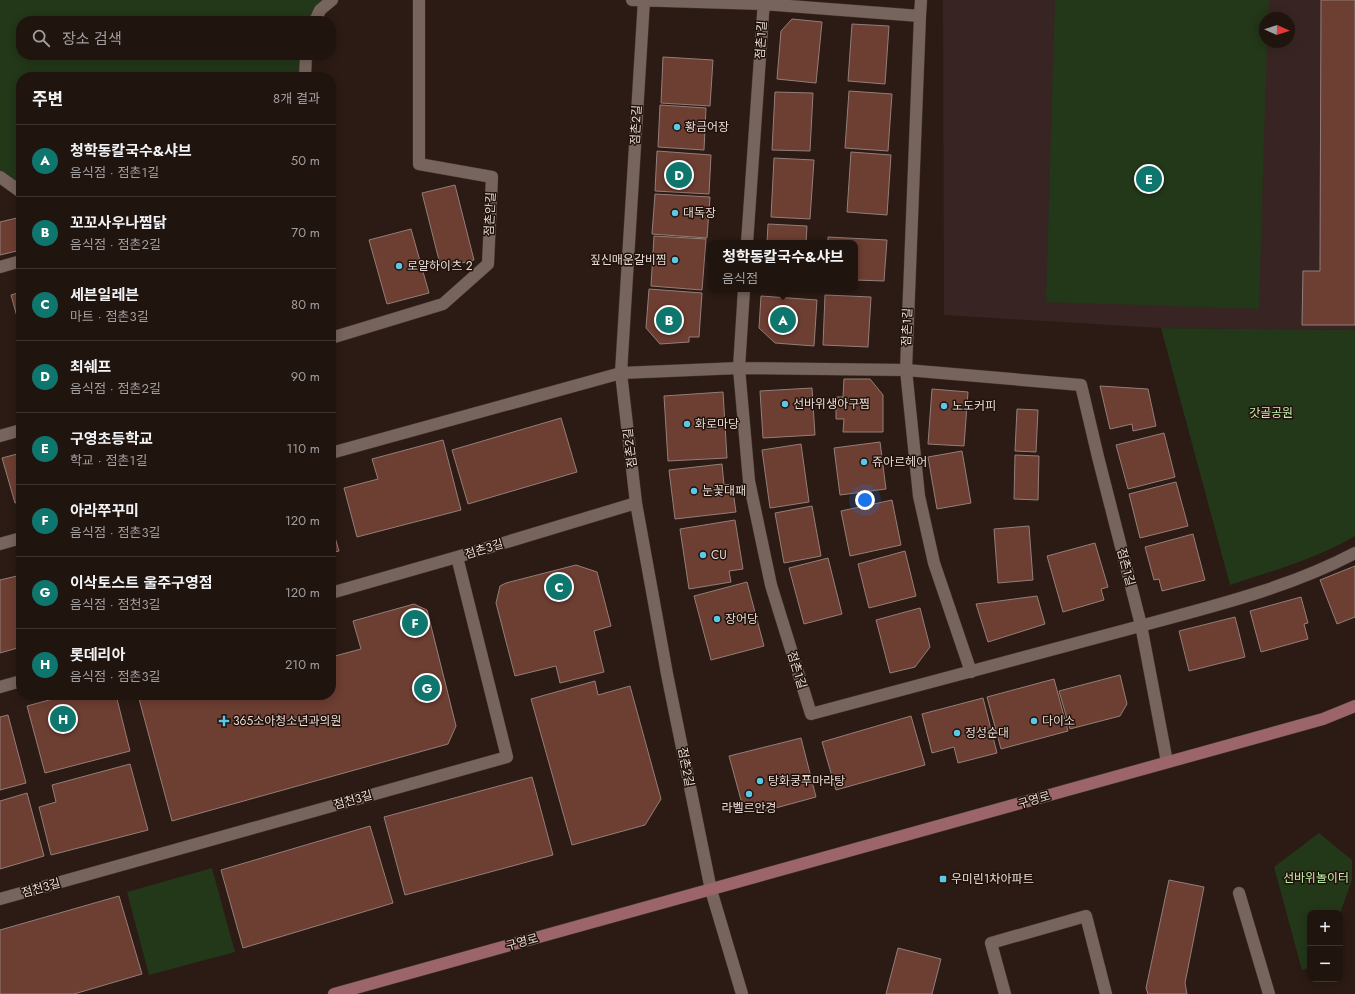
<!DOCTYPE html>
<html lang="ko">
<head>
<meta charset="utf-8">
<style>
	body { margin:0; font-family:Jost,"Noto Sans KR",sans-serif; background:#2d211d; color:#f1f3f6 }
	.controls { position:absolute; right:12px; bottom:12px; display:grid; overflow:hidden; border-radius:8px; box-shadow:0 2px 10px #0003 }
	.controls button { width:36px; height:36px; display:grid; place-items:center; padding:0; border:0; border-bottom:1px solid #3d332f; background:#20140f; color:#f1f3f6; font:20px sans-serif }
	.compass { position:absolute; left:1259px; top:12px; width:36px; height:36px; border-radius:50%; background:#20140f; box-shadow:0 2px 10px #0003; rotate:93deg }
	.you { position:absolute; left:865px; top:500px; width:14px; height:14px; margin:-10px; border:3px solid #fff; border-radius:50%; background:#1a73e8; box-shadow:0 0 0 6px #1a73e833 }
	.badge { display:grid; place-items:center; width:26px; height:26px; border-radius:50%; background:#0f766e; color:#fff; font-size:13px; font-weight:700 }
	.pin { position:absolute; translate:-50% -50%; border:2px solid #fff; box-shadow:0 1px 4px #0006 }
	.popup { position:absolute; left:708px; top:240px; width:150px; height:52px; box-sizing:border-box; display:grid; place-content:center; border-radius:8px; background:#20140f; filter:drop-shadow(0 1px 3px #0005); font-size:13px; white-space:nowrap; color:#a29e9e }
	.popup b { font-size:15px; color:#f1f3f6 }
	.popup::after { content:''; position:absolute; left:50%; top:100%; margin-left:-8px; border:8px solid transparent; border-top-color:#20140f }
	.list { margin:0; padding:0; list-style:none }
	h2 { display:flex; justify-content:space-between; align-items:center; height:52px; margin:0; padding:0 16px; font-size:17px }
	h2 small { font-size:13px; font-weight:400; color:#a29e9e }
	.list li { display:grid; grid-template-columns:26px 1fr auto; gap:12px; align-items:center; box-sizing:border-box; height:72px; padding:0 16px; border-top:1px solid #3d332f }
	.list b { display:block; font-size:15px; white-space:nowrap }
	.list p { margin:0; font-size:13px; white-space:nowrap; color:#a29e9e }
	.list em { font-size:13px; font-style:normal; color:#a29e9e }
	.icon { flex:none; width:22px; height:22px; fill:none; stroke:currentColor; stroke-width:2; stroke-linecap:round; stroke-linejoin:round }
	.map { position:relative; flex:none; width:1355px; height:994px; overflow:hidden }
	.search { position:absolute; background:#20140f; box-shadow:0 2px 10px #0003; left:16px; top:16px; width:320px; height:44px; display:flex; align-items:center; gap:10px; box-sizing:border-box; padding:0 14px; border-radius:16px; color:#a29e9e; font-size:15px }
	.panel { position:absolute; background:#20140f; box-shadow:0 2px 10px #0003; left:16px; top:72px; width:320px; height:628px; border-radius:16px }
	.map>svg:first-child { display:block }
</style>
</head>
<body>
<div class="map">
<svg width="1355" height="994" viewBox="0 0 1355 994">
	<rect width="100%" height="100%" fill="#2b1b14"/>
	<path fill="#382523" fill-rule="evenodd" d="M943 0H1355V330L1161 328 944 315ZM1265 18H1289V42H1265Z"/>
	<path fill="#233719" d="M0 0H332L315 21H21V55H306L305 77H21V192L0 177Z
		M1055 0H1269L1268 18H1265V42H1267L1259 309 1046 302Z
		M1161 328 1355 330V536C1316 559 1272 571 1230 585Z
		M1319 833 1352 860V880L1340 913H1310V967L1302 970 1274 867Z
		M212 868 235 952 149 975 127 892Z"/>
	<path fill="#6d3e32" stroke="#947e78" d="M1321 0H1355V325H1302L1303 271H1320Z
		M792 19 822 22 816 83 777 79 781 31Z
		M852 24 889 26 885 84 848 81Z
		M663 57 713 60 710 106 661 103Z
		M849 91 892 94 888 151 845 148Z
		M775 92 813 93 810 151 772 150Z
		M660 105 706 108 704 150 658 147Z
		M657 151 711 155 709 194 655 191Z
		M851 152 891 155 887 215 847 212Z
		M774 158 814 160 810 219 771 217Z
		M455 185 474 260 441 268 422 193Z
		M655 194 710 197 707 238 652 234Z
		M21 217V250L0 255V222Z
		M768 224 807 226 806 243H767Z
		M411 229 429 293 387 304 369 240Z
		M654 236 706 239 702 290 651 286Z
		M828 237 887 240 884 281 855 280V243H828Z
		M649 289 702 293 699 337H689V342L660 344 646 328Z
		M21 292V331L11 295Z
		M825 295 871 297 868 347 823 345Z
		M761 296 817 300 814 346 775 343 759 328Z
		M844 379H870L883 395V432H843L844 419H836V397H843Z
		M1100 386 1148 389 1156 426 1133 431 1132 424 1110 429Z
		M812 388 815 435 763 438 760 391Z
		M932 389 968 392 964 446 928 444Z
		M723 392 727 458 668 461 664 396Z
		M1017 409 1038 410 1036 452 1015 451Z
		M561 418 577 472 468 504 452 450Z
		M1164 433 1175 477 1128 489 1116 445Z
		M443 440 461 510 357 537 344 488 378 479 372 459Z
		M880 442 886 489 840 495 834 448Z
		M801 444 809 502 770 508 762 450Z
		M962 451 971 503 937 509 928 457Z
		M21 453V502L15 503 2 458Z
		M1015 455 1039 456 1038 500 1014 499Z
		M722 464 724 485 732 484 736 512 675 519 669 470Z
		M1176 482 1188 526 1140 538 1129 494Z
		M892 500 901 545 850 556 841 511Z
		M812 506 821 556 784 563 775 513Z
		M735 520 743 569 729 571 731 582 689 589 680 529Z
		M331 524 339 551 331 553Z
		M1029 526 1033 580 998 583 994 529Z
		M1193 534 1205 580 1162 591 1159 579 1154 580 1145 547Z
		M1095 543 1108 587 1101 589 1104 600 1063 612 1047 556Z
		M905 551 916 596 869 608 858 564Z
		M828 558 842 614 804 624 789 568Z
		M576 565 597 572 611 626 594 631 604 672 560 683 556 666 515 676 496 603 500 586 506 583Z
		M1355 566V617L1337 624 1320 580Z
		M21 575V647L0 653V580Z
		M747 582 764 646 711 660 694 596Z
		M1037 596 1045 624 988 642 976 604Z
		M1301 597 1308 623 1304 624 1308 639 1261 652 1250 611Z
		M414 604 427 610 456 726 448 744 172 821 138 695H331V657L361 649 353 621Z
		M920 608 930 647 915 667 890 673 876 620Z
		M1235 617 1245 657 1189 671 1179 631Z
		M1120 675 1127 704 1120 716 1070 729 1059 691Z
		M1054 679 1068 731 1001 749 987 697Z
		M595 681 598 695 630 686 661 799 645 825 572 845 531 699Z
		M68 695H116L130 751 45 773 27 706Z
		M983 698 997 753 958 763 954 747 932 753 922 714Z
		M8 715 26 783 0 790V717Z
		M911 716 925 765 836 790 822 742Z
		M801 738 816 797 761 812 741 800 729 756Z
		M130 764 148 830 51 855 39 807 56 802 52 785Z
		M532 777 553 855 405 895 384 817Z
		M27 793 44 856 0 869V801Z
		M370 826 393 903 243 948 221 870Z
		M1169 880 1204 887 1185 983 1187 994H1148L1146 988Z
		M119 896 142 974 74 994H0V930Z
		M898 948 941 959 932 994H886Z"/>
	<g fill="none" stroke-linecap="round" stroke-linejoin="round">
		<defs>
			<path id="service" d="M1239 893 1269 994
				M1005 994 991 943 1086 916 1106 994"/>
			<path id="minor" d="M632 0 763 4 920 16 906 370 1081 385 1098 457 1141 625 1167 762
				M644 0 621 373 636 503 667 674 711 890 742 994
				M920 16 921 0
				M315 21 320 10 332 0
				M305 77 306 55
				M0 177 21 192
				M747 243 764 0
				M0 267 21 261
				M744 289 739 368 749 481 771 585 811 714C917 686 1023 658 1129 629 1205 608 1285 590 1355 553
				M331 338 443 304 488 264 492 177 419 164V0
				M0 436 21 430
				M331 453 621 373 739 368 906 370 919 496 934 563 971 672
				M0 544 21 538
				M331 593 457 557 636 503
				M0 687 21 681
				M0 899 507 757 457 557"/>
			<path id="secondary" d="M334 994 1323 719 1355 706"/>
		</defs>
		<use href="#service" stroke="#413531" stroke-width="13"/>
		<use href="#minor" stroke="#413531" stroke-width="13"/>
		<use href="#secondary" stroke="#413531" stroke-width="13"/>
		<use href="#service" stroke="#77645c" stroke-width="12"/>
		<use href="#minor" stroke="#77645c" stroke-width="12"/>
		<use href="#secondary" stroke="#9c6569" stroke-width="12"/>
	</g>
	<g fill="#5ac8e6" stroke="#21120b" stroke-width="1.5">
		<circle cx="677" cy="127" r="4"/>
		<circle cx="675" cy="213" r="4"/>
		<circle cx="675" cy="260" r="4"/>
		<circle cx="399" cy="266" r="4"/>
		<circle cx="785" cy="404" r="4"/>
		<circle cx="944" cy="406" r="4"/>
		<circle cx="687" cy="424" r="4"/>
		<circle cx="864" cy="462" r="4"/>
		<circle cx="694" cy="491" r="4"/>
		<circle cx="703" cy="555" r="4"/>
		<circle cx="717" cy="619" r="4"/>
		<path d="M222 715h4v4h4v4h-4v4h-4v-4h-4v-4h4z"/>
		<circle cx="1034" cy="721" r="4"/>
		<circle cx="957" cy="733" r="4"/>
		<circle cx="760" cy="781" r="4"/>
		<circle cx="749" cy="794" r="4"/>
		<rect x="939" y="875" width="8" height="8" rx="2"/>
	</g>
	<g text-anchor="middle" stroke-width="3" stroke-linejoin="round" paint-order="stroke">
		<g font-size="12" fill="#e7dcd7" stroke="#21120b">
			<text transform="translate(761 40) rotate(-86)" y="4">점촌1길</text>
			<text transform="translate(636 125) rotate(-87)" y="4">점촌2길</text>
			<text transform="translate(490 214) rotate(-87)" y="4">점촌안길</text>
			<text transform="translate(907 327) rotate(-88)" y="4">점촌1길</text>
			<text transform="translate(630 448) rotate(-97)" y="4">점촌2길</text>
			<text transform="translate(484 549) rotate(-17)" y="4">점촌3길</text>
			<text transform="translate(1126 567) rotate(75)" y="4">점촌1길</text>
			<text transform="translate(797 670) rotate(73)" y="4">점촌1길</text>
			<text transform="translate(686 767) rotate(79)" y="4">점촌2길</text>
			<text transform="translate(353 800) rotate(-16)" y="4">점천3길</text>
			<text transform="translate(1034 800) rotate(-16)" y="4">구영로</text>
			<text transform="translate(41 888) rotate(-16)" y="4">점천3길</text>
			<text transform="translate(522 942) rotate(-15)" y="4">구영로</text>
		</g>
		<g font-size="12" fill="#e7dcd7" stroke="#21120b" text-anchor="start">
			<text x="685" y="131">황금어장</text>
			<text x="683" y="217">대독장</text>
			<text x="667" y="264" text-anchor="end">짚신매운갈비찜</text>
			<text x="407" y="270">로얄하이츠 2</text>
			<text x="793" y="408">선바위생아구찜</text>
			<text x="952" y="410">노도커피</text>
			<text x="695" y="428">화로마당</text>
			<text x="872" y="466">쥬아르헤어</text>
			<text x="702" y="495">눈꽃대패</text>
			<text x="711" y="559">CU</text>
			<text x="725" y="623">장어당</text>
			<text x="233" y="725">365소아청소년과의원</text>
			<text x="1042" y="725">다이소</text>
			<text x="965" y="737">정성순대</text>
			<text x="768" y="785">탕화쿵푸마라탕</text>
			<text x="749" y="812" text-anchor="middle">라벨르안경</text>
			<text x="951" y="883">우미린1차아파트</text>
		</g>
		<g font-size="12" fill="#c0edac" stroke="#21120b">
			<text x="1271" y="417">갓골공원</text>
			<text x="1316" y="882">선바위놀이터</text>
		</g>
	</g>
</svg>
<div class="controls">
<button>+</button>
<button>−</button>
</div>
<svg class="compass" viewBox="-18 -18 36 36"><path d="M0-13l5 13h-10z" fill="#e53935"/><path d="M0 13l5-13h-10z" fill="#a29e9e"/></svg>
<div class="you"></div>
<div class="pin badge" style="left:783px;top:320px">A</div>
<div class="popup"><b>청학동칼국수&amp;샤브</b>음식점</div>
<div class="pin badge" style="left:669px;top:320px">B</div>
<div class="pin badge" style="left:559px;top:587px">C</div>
<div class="pin badge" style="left:679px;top:175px">D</div>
<div class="pin badge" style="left:1149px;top:179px">E</div>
<div class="pin badge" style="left:415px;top:623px">F</div>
<div class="pin badge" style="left:427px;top:688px">G</div>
<div class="pin badge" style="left:63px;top:719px">H</div>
<div class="search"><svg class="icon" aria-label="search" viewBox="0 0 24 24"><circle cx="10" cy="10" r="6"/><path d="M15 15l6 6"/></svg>장소 검색</div>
<section class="panel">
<h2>주변<small>8개 결과</small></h2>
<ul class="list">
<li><span class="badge">A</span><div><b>청학동칼국수&amp;샤브</b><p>음식점 · 점촌1길</p></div><em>50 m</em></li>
<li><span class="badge">B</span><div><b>꼬꼬사우나찜닭</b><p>음식점 · 점촌2길</p></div><em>70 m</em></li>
<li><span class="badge">C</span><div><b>세븐일레븐</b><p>마트 · 점촌3길</p></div><em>80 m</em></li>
<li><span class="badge">D</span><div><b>최쉐프</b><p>음식점 · 점촌2길</p></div><em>90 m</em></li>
<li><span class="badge">E</span><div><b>구영초등학교</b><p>학교 · 점촌1길</p></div><em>110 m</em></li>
<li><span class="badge">F</span><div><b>아라쭈꾸미</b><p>음식점 · 점촌3길</p></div><em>120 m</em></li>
<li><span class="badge">G</span><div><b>이삭토스트 울주구영점</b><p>음식점 · 점천3길</p></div><em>120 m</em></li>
<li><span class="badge">H</span><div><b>롯데리아</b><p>음식점 · 점촌3길</p></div><em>210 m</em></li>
</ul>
</section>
</div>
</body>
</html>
